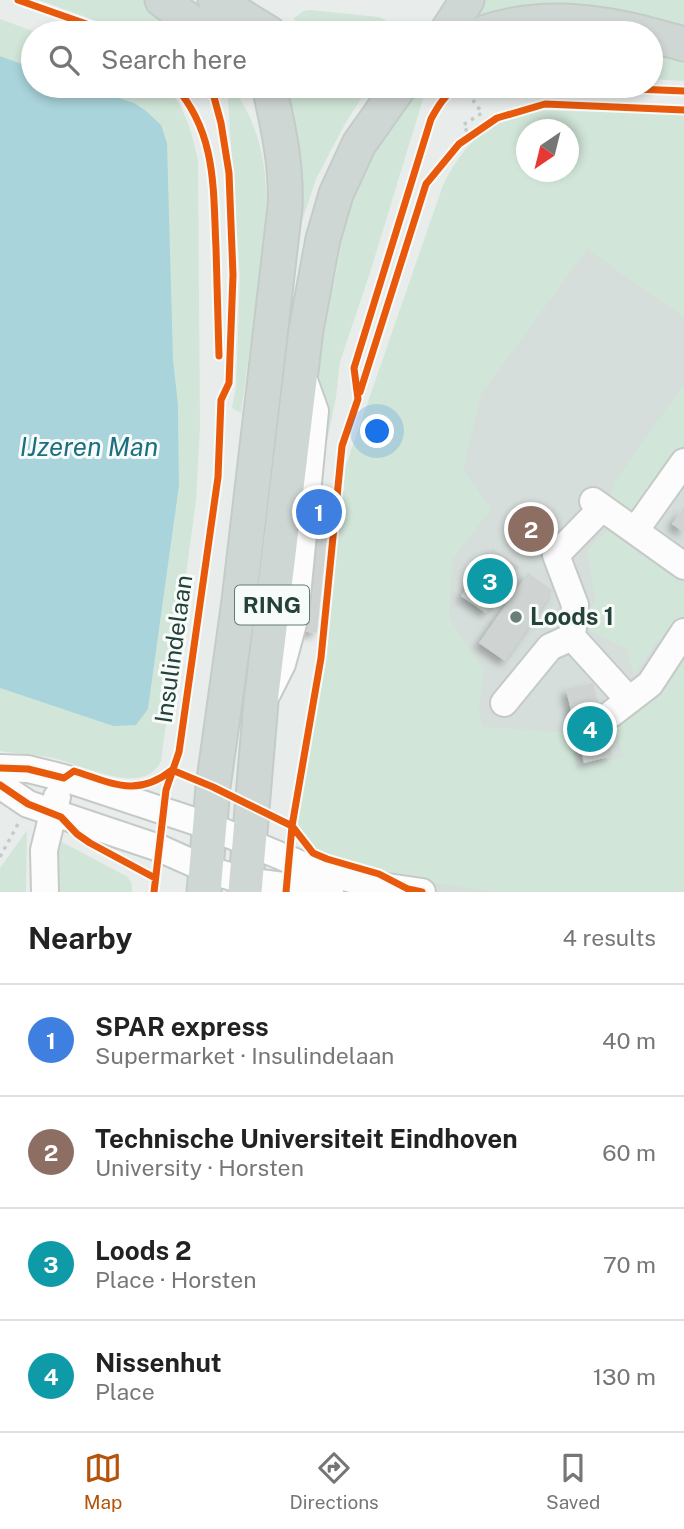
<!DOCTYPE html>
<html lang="en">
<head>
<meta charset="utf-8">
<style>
	body { margin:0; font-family:"Public Sans",sans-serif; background:#f2f2f2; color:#222 }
	.compass { position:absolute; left:516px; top:119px; width:63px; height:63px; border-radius:50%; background:#fff; box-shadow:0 4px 10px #0003; rotate:215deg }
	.you { position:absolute; left:378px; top:432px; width:24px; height:24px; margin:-18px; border:5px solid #fff; border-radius:50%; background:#1a73e8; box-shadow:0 0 0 10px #1a73e833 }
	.badge { display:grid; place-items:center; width:46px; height:46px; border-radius:50%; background:#b45309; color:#fff; font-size:23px; font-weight:700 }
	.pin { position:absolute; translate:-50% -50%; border:4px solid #fff; box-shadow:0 2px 7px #0006 }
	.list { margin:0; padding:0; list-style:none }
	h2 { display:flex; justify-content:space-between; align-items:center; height:91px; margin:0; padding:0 28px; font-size:30px }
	h2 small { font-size:23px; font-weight:400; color:#767676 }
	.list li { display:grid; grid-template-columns:46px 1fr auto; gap:21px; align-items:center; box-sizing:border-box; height:112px; padding:0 28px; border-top:2px solid #e0e0e0 }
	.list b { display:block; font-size:26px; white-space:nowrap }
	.list p { margin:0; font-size:23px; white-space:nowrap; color:#767676 }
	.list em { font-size:23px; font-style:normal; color:#767676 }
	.icon { flex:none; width:38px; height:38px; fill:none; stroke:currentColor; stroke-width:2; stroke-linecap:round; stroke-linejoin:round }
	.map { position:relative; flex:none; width:684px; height:892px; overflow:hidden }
	.search { position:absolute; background:#fff; box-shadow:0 4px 10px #0003; left:21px; right:21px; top:21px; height:77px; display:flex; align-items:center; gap:18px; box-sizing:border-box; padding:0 24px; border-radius:38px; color:#767676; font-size:26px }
	.sheet { height:539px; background:#fff }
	nav { display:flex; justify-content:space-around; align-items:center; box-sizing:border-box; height:98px; border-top:2px solid #e0e0e0; background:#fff; font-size:19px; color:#767676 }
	nav a { display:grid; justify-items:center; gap:4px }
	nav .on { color:#b45309 }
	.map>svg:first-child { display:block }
</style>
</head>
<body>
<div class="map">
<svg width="684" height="892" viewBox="0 0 684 892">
	<defs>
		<filter id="shadow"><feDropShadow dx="-5" dy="5" stdDeviation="3.5" flood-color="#0004"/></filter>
	</defs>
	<rect width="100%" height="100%" fill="#e8edeb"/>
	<path fill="#d6dedb" d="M684 132V892H317L421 276 526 172H568Z"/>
	<path fill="#d1e6d8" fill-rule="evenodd" d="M39 0H145L188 33H129Z
		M479 0H684V32L473 23Z
		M310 10 379 17 387 21 397 32 316 33 293 19 303 11Z
		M0 19 38 33H33V68L0 56Z
		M651 45 684 54V81L651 79Z
		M84 86C107 86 134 82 157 86 183 90 193 139 198 160L200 427 196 500 161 761C144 798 83 765 53 758 35 754 18 754 0 751V688L113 726 148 709 179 486 178 405 134 103Z
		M227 86H232C263 132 267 168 267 222L241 413 232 408 236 386 240 277Z
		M282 86H369L345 124 316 179 298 233Z
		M424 86H427L369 276 340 362 336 397 319 481 314 363 335 278 349 198 360 169 412 90 415 93Z
		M529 110 684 114V317L587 249 481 394 463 470 491 509 452 559 449 618 484 671 478 710 483 727 570 733 577 768 625 757 616 736V721L684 642V892H496L419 880 382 874 325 857 312 848 297 828 343 502 345 468 442 188C459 149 487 121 529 110ZM526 130H568V172H526Z
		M684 384V444L636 509 627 512 614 506 610 496 614 483Z
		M611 527 684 579V620L664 648 657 641 634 675 627 649 591 631 585 617 596 600 587 550Z
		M27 830 26 892H0V868Z
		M58 840 128 877 132 884V892H56L54 866Z"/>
	<path fill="#a9d4db" d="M0 56 33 68V86H84L134 103 146 111 161 125 167 143 173 360 178 405 179 486 148 709 136 725 113 726 0 688Z"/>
	<path fill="#cfd4d2" filter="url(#shadow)" d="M312 495 331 497 317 633 281 629Z
		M684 507V532L672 524Z
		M493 549 519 567 486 613 461 596Z
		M528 573 553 591 505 661 479 643Z
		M593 683 612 756 584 763 566 690Z"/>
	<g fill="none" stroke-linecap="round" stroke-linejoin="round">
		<defs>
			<path id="minor" d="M593 501 684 566
				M635 531 684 462
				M572 637 629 700
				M268 692 282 664 295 616 315 411 301 372
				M504 703 550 647 572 637 575 605 556 555 602 508
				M611 714 650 684 684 632
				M0 768 28 769 64 778 209 826 307 867 374 885 422 892
				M0 785 28 804 159 848 206 869 245 881 330 892
				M45 892 44 850 57 797"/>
			<path id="major" d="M162 0 206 33
				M215 0 269 33
				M446 33 467 0
				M483 33C537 14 590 20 644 33
				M651 35 684 44
				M204 892 213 787 239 601 285 207C287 165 278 126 269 86
				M245 892 261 702 306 330 323 239 336 194 359 144 400 86"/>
		</defs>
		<use href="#minor" stroke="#c5cac8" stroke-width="30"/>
		<use href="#major" stroke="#c3ccc9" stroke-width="37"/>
		<path stroke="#c3ccca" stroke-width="3.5" stroke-dasharray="3.5 5" stroke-linecap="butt" d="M463 86 482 113 463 125 470 136
			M190 103 198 96 192 86
			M0 857 19 822"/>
		<use href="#minor" stroke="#fcfcfc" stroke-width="26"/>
		<use href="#major" stroke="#cfd7d5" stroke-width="33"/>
		<defs>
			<path id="cycleway" d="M18 0 112 33
				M175 86C217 134 213 189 216 248 217 284 218 320 219 356
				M563 86 684 91
				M360 392 426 184 459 144 497 118 545 104 684 110
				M0 768 28 769 64 778 74 771C112 783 137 798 172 770
				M172 770 213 787 292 826 313 853 327 859 379 874 408 889 422 892
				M0 785 28 804 61 817 77 834 90 843 155 878
				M154 892 166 790 179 752 218 477 221 400 229 383 233 275 229 173 221 123 211 86
				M286 892 292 826 321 658 342 446 358 399 354 368 431 119C438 106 446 93 459 86"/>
		</defs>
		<use href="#cycleway" stroke="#f7fbf9" stroke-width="11"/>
		<use href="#cycleway" stroke="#e8590c" stroke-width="7"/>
	</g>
	<circle fill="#697e78" stroke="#f7fbf9" stroke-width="2.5" cx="516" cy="617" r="7"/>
	<g text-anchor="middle" stroke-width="6" stroke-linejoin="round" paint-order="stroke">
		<rect fill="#f7fbf9" stroke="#637a73" stroke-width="2" x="235" y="585.5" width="74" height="39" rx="5"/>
		<g font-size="23" font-weight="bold" fill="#24423a">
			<text x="272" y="613">RING</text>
		</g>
		<g font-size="24" font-weight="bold" fill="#24423a" stroke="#f7fbf9" text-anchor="start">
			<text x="530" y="625">Loods 1</text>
		</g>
		<g font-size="24" fill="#24423a" stroke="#f7fbf9">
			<text transform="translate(174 649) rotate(-82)" y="8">Insulindelaan</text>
		</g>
		<g font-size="26" font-style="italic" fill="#1c6f80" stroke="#f7fbf9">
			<text x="89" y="456">IJzeren Man</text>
		</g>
	</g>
</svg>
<svg class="compass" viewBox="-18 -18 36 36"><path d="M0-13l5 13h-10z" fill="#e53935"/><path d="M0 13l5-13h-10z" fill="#767676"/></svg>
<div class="you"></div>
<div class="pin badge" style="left:319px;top:512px;background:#3f7fe0">1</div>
<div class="pin badge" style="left:531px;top:529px;background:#8d6e63">2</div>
<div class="pin badge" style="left:490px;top:581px;background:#0f9aa8">3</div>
<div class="pin badge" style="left:590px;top:729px;background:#0f9aa8">4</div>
<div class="search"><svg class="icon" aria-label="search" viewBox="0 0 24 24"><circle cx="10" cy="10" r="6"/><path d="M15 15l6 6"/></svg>Search here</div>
</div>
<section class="sheet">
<h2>Nearby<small>4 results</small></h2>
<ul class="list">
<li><span class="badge" style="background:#3f7fe0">1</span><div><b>SPAR express</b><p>Supermarket · Insulindelaan</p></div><em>40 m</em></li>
<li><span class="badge" style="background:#8d6e63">2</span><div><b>Technische Universiteit Eindhoven</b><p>University · Horsten</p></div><em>60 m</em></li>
<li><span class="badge" style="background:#0f9aa8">3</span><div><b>Loods 2</b><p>Place · Horsten</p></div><em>70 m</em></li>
<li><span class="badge" style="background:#0f9aa8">4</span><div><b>Nissenhut</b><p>Place</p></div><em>130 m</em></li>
</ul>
</section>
<nav>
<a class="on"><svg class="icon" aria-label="map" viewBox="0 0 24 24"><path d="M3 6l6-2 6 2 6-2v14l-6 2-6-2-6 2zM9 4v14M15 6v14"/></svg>Map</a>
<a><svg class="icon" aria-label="directions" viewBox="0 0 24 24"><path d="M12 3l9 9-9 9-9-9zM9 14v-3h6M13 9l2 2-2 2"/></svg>Directions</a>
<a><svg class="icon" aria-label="saved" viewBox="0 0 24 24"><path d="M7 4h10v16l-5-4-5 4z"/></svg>Saved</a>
</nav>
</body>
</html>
